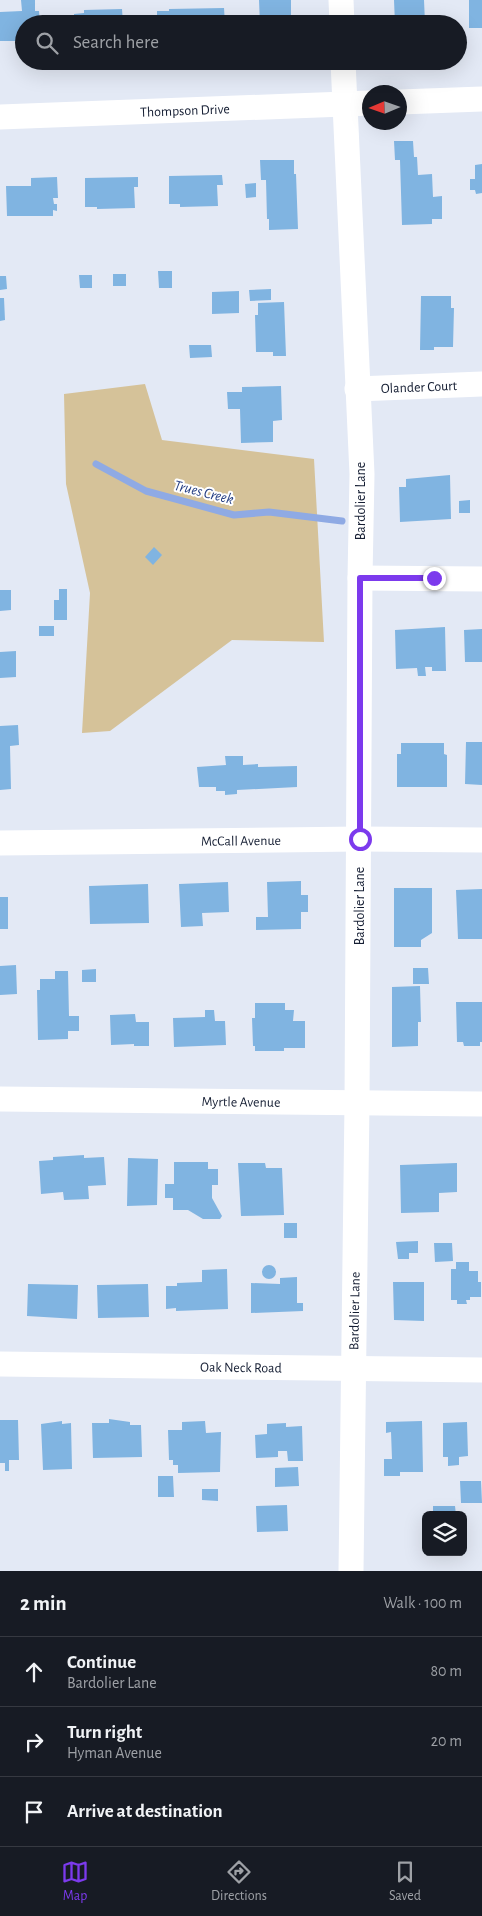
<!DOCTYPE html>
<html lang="en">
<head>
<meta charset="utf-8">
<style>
	body { margin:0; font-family:"Alegreya Sans",sans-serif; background:#242831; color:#f1f3f6 }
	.controls { position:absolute; right:15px; bottom:15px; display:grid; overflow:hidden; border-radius:8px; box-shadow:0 5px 20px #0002 }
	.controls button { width:45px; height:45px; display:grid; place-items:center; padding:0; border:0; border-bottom:1px solid #363941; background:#171b24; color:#f1f3f6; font:25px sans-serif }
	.compass { position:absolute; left:362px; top:85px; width:45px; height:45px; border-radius:50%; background:#171b24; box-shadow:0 5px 20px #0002; rotate:268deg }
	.stop { position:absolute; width:15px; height:15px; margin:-11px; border:4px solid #7c3aed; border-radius:50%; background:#fff }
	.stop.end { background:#7c3aed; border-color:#fff; box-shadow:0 1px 5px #0008 }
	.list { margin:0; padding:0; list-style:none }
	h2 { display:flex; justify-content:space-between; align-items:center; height:65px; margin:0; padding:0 20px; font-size:21px }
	h2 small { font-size:16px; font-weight:400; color:#9ea1a6 }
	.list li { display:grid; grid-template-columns:32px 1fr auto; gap:15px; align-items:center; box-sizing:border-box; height:70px; padding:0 20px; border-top:1px solid #363941 }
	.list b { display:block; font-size:19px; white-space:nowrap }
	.list p { margin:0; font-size:16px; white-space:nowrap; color:#9ea1a6 }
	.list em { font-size:16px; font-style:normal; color:#9ea1a6 }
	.icon { flex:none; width:28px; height:28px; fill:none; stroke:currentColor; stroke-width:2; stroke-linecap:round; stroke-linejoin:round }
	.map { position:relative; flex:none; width:482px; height:1571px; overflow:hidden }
	.search { position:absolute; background:#171b24; box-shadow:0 5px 20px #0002; left:15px; right:15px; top:15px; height:55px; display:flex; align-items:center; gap:12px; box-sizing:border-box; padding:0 18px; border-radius:28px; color:#9ea1a6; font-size:19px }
	.sheet { height:275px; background:#171b24 }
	nav { display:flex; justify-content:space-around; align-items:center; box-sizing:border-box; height:70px; border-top:1px solid #363941; background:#171b24; font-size:14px; color:#9ea1a6 }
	nav a { display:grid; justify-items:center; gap:2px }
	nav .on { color:#7c3aed }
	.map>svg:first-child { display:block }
</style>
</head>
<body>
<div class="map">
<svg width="482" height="1571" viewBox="0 0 482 1571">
	<rect width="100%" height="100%" fill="#e3e9f5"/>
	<path fill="#d5c299" d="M145 384 162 440 314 459 324 642 232 640 110 731 82 733 90 593 66 484 64 394Z"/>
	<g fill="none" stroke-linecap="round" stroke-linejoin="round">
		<path stroke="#8faae4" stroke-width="7" d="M96 464 146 491 234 515 269 512 342 521"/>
	</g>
	<path fill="#80b4e1" d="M21 0H35V11H39L40 24H24V41H0V12L22 11Z
		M259 0H291V24H260Z
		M394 0H424L425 23 395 24Z
		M469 0H482V28H469Z
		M224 8 225 24H157V11H169V9Z
		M122 9 123 24H74V14L84 13V10Z
		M394 141H413L414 157H417L418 175 432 174 433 197 442 196V219H432V224L402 225 400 160H395Z
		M260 160H294V174H296L298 229 269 230V219H267L266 180H261Z
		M482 164V193L476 194 475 190H470V179H475V165Z
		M222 175 223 185H217L218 206 180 207V204H169V176Z
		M57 177 58 198H53L54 204H57V211L53 210V216H7L6 186H31V178Z
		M138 177V187H134L135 208 97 209V207H85V178Z
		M256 183V197L246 198 245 184Z
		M158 271H172V288H159Z
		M113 274H126V286H113Z
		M79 275H92V288H80Z
		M0 276H6L7 289 0 290Z
		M271 289V300L250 301 249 290Z
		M239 291V313L212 314V292Z
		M421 296H451V308H454L453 347H434V350H420Z
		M0 298H4L5 320 0 321Z
		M284 302 286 356H273V352H256L255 315H258V303Z
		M189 345H211L212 357 190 358Z
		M281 386 282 420 273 421V442L241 443 240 409H228L227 392H242V387Z
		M450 475 451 519 400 522 399 487H406V479Z
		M470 500V513H459V501Z
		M154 547 162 555 153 565 145 557Z
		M59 589H67V620H54V600H59Z
		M0 590H11V610L0 611Z
		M39 626H54V636H39Z
		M445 627 446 671H432V667H425L426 676H418L417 668 396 669 395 630Z
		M482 629V662H465L464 630Z
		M16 651V677L0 678V652Z
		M18 725 19 745 10 746 11 789 0 790V726Z
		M466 742H482V785L465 784Z
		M401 743H444V754L447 755V787H397V754H401Z
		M225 756H243V765L258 764V767L297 766V787L237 790V794L225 795V791H216V787H199L197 767 226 765Z
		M301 881V895H308V912H301V929L256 930V917H268L267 882Z
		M228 882 229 912 202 913 203 926 181 927 179 884Z
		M148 884 149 923 90 924 89 886Z
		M394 888H432V933L421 940V947H394Z
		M482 889V939H458L456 890Z
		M0 897H8V929H0Z
		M16 965 17 994 0 995V966Z
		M413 968H428L429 984H413Z
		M96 969V982H82V970Z
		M55 971H68L69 1016H79V1031H68V1039L38 1040 37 990H40V979H55Z
		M420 986 421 1022H418V1046L392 1047V987Z
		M456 1002H482V1042H480V1046H464L463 1042H457Z
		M255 1003H285V1010H294L293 1021H305V1048H284V1051H255V1046H253L252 1018H255Z
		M205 1010H214L215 1021H225L226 1045 174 1047 173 1018 205 1017Z
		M135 1014 136 1022H149V1046H134V1044L111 1045 110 1015Z
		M84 1155V1158L104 1157 106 1185 88 1186 89 1199 64 1200 63 1192 41 1194 39 1161 53 1160V1157Z
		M128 1158 158 1159 157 1205 127 1206Z
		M174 1162H208V1169H218V1185H212V1198L222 1216 220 1219H203L188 1210H173V1198H165V1184H174Z
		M238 1163H265L266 1168H282L284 1215 241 1216Z
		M457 1163V1192L439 1193V1212L401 1213 400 1165Z
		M284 1223H297V1238H284Z
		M418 1241V1253H409V1259H398L396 1242Z
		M434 1243H452L453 1261 435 1262Z
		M456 1262H469V1271H478V1282H481V1297H470V1300H466L467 1304H457V1300H451V1269H456Z
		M262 1272a7 7 0 1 1 14 0a7 7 0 1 1-14 0Z
		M227 1269 228 1309 176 1311V1308L166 1309V1286H177V1283L202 1282V1270Z
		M297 1277V1303H303V1311L251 1313V1283L280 1284V1278Z
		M393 1282H424V1321L394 1320Z
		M28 1284 78 1285 77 1319 27 1316Z
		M148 1284 149 1317 98 1318 97 1285Z
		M109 1419 130 1422V1425H141L142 1457 93 1458 92 1423H109Z
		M0 1420H18L19 1460H9V1471H5V1463H0Z
		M62 1421V1424L71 1423 72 1469 43 1470 41 1424Z
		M205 1421 206 1433 221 1432 220 1472 178 1473V1465H173V1460H169L168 1430H182V1422Z
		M422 1421 423 1472H400V1476H384V1459H392L391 1432 386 1433V1422Z
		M467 1422 468 1456 459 1457V1465L448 1466V1457H443V1423Z
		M286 1423V1427L302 1426 303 1461H288L287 1451H278V1457L256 1458 255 1435 267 1434V1424Z
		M298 1467 299 1486 275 1487V1468Z
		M158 1476H173L174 1497H158Z
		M460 1481H481L482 1503H461Z
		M202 1489H218V1501L202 1500Z
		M287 1505 288 1531 257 1532 256 1506Z
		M433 1506H455L456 1515H433Z"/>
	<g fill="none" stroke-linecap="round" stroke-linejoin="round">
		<g stroke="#fff" stroke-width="25">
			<path d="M341 0 342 24"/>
			<path d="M343 61 362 474 360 578 357 1103 351 1571"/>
			<path d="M400 102 482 99"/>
			<path id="s1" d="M0 117 370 103"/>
			<path id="s2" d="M357 389 482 384"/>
			<path d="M360 578 482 579"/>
			<path id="s3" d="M0 843 360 839 482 840"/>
			<path id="s4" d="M0 1099 482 1104"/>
			<path id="s5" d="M0 1364 482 1370"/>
		</g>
	</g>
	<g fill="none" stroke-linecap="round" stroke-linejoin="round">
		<path stroke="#7c3aed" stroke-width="6" d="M360 839V578H434"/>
	</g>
	<g text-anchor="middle" stroke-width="4" stroke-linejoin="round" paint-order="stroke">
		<g font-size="14" fill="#151e33" stroke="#fff">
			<text dy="5" stroke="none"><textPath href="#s1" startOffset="185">Thompson Drive</textPath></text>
			<text dy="5" stroke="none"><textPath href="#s2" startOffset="62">Olander Court</textPath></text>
			<text transform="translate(360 501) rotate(-90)" y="5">Bardolier Lane</text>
			<text dy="5" stroke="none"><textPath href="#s3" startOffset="241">McCall Avenue</textPath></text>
			<text transform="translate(359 906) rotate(-90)" y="5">Bardolier Lane</text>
			<text dy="5" stroke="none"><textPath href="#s4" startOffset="241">Myrtle Avenue</textPath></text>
			<text transform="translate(354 1311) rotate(-89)" y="5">Bardolier Lane</text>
			<text dy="5" stroke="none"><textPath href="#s5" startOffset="241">Oak Neck Road</textPath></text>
		</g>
		<g font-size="15" font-style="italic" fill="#243e83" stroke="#fff">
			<text transform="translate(204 492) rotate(14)" y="5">Trues Creek</text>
		</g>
	</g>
</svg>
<div class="controls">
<button><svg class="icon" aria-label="layers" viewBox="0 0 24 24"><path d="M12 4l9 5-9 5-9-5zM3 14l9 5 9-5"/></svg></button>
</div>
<svg class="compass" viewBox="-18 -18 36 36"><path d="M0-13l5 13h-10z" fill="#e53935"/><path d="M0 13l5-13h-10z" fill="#9ea1a6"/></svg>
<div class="stop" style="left:360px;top:839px"></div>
<div class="stop end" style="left:434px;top:578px"></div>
<div class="search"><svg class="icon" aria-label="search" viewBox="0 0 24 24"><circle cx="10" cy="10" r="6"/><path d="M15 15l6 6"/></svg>Search here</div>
</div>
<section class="sheet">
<h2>2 min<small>Walk · 100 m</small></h2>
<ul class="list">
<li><svg class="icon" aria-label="ahead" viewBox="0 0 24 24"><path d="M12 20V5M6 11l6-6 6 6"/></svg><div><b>Continue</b><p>Bardolier Lane</p></div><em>80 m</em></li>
<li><svg class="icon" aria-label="right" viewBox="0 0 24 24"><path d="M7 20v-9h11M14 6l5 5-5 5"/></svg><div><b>Turn right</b><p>Hyman Avenue</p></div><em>20 m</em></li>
<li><svg class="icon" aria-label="arrive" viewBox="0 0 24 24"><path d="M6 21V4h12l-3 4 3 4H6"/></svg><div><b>Arrive at destination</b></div></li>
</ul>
</section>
<nav>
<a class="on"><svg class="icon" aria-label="map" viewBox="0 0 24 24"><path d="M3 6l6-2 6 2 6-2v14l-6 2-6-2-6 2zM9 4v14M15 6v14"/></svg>Map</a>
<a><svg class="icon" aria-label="directions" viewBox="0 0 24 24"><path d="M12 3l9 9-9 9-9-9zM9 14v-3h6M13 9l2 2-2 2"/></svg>Directions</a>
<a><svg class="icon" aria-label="saved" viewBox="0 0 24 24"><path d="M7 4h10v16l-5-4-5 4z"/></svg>Saved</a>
</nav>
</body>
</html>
